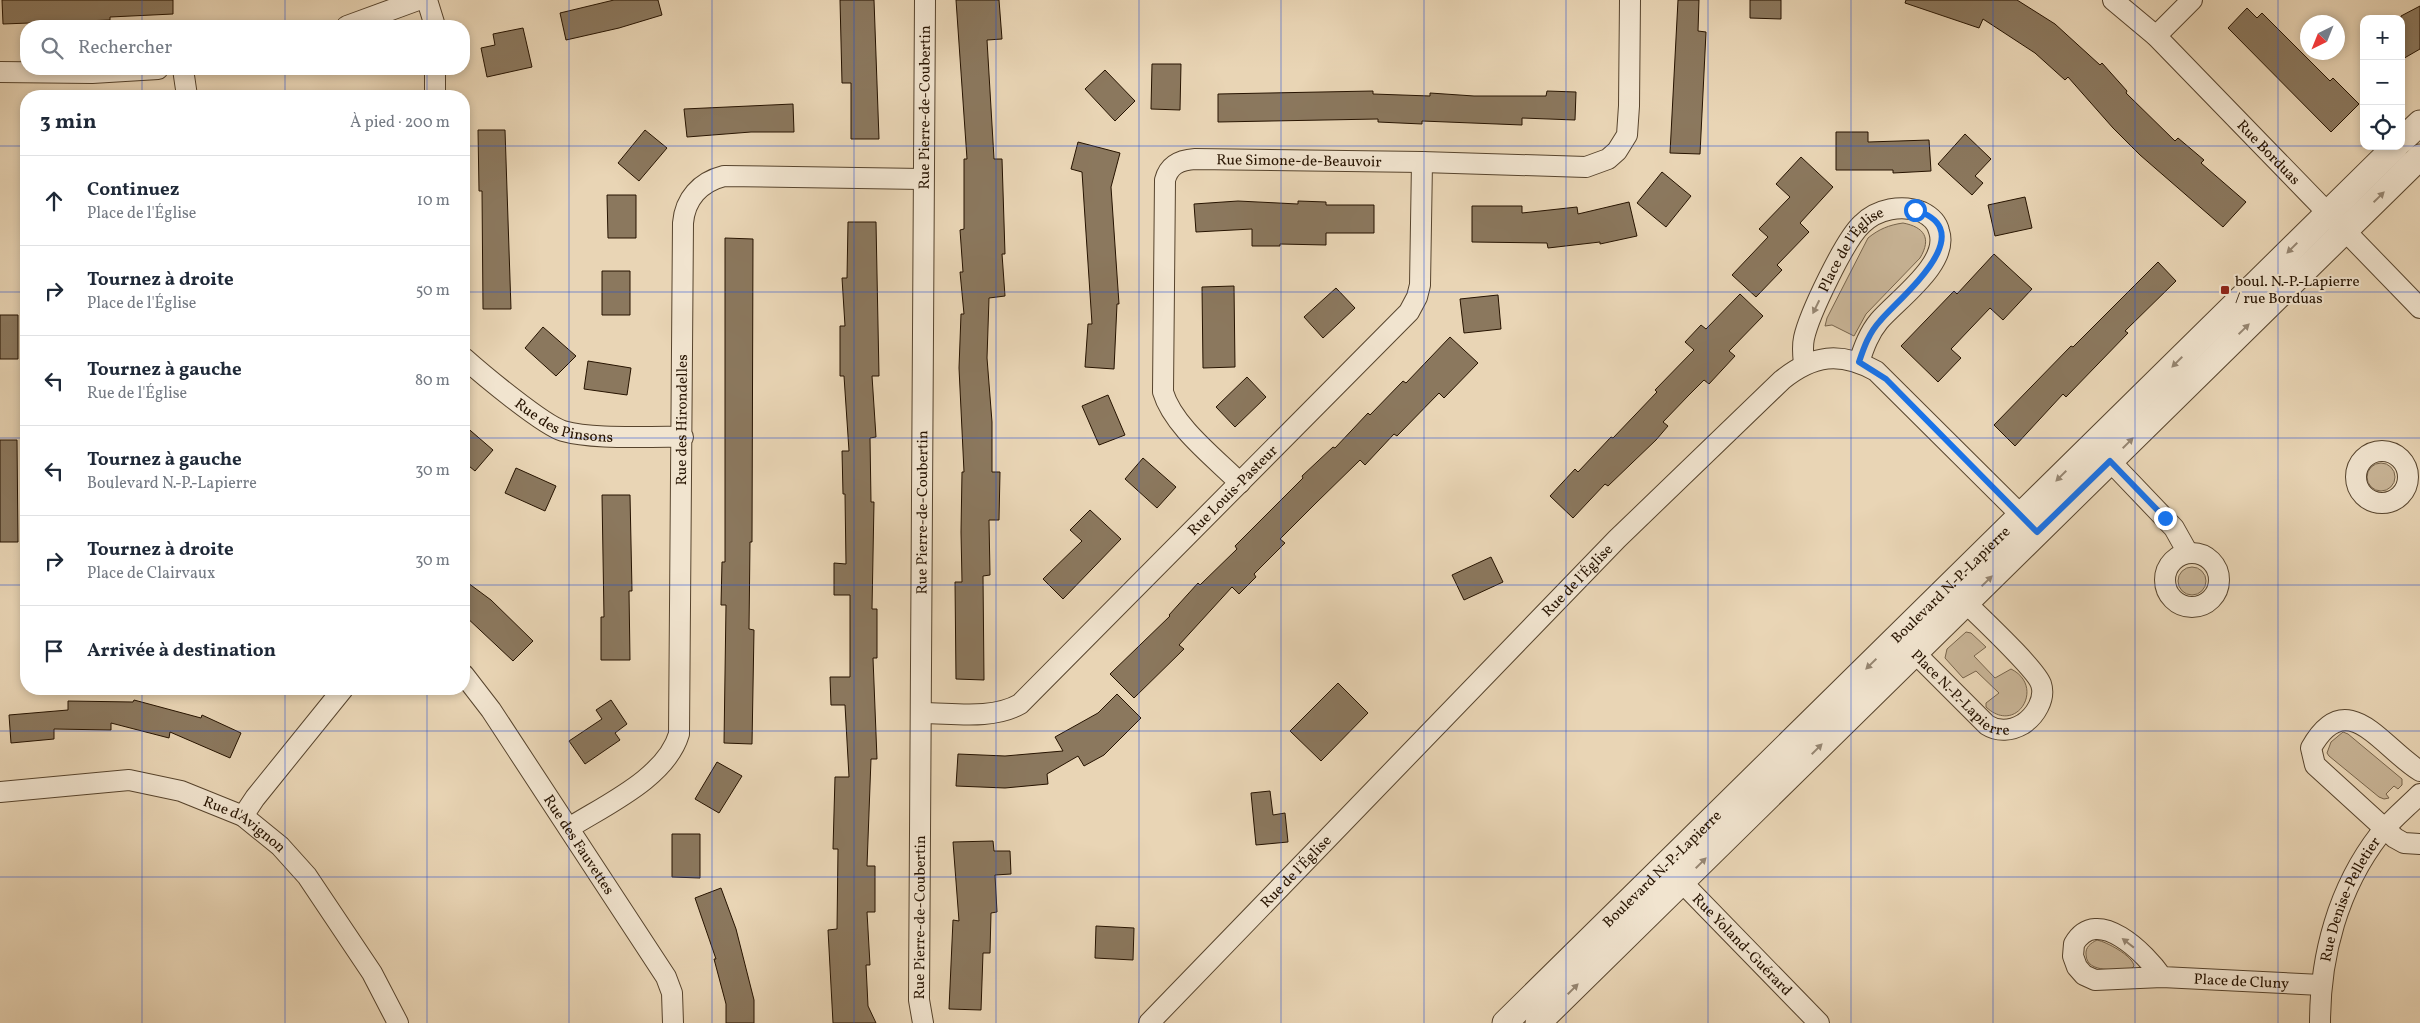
<!DOCTYPE html>
<html lang="fr">
<head>
<meta charset="utf-8">
<style>
	body { margin:0; font-family:Vollkorn,serif; background:#f2f2f3; color:#1f2937 }
	.controls { position:absolute; right:15px; top:15px; display:grid; overflow:hidden; border-radius:10px; box-shadow:0 2px 8px #0003 }
	.controls button { width:45px; height:45px; display:grid; place-items:center; padding:0; border:0; border-bottom:1px solid #e0e1e3; background:#fff; color:#1f2937; font:25px sans-serif }
	.compass { position:absolute; left:2300px; top:15px; width:45px; height:45px; border-radius:50%; background:#fff; box-shadow:0 2px 8px #0003; rotate:223deg }
	.stop { position:absolute; width:15px; height:15px; margin:-11px; border:4px solid #1a73e8; border-radius:50%; background:#fff }
	.stop.end { background:#1a73e8; border-color:#fff; box-shadow:0 1px 5px #0008 }
	.list { margin:0; padding:0; list-style:none }
	h2 { display:flex; justify-content:space-between; align-items:center; height:65px; margin:0; padding:0 20px; font-size:21px }
	h2 small { font-size:16px; font-weight:400; color:#747a83 }
	.list li { display:grid; grid-template-columns:32px 1fr auto; gap:15px; align-items:center; box-sizing:border-box; height:90px; padding:0 20px; border-top:1px solid #e0e1e3 }
	.list b { display:block; font-size:19px; white-space:nowrap }
	.list p { margin:0; font-size:16px; white-space:nowrap; color:#747a83 }
	.list em { font-size:16px; font-style:normal; color:#747a83 }
	.icon { flex:none; width:28px; height:28px; fill:none; stroke:currentColor; stroke-width:2; stroke-linecap:round; stroke-linejoin:round }
	.map { position:relative; flex:none; width:2420px; height:1023px; overflow:hidden }
	.search { position:absolute; background:#fff; box-shadow:0 2px 8px #0003; left:20px; top:20px; width:450px; height:55px; display:flex; align-items:center; gap:12px; box-sizing:border-box; padding:0 18px; border-radius:20px; color:#747a83; font-size:19px }
	.panel { position:absolute; background:#fff; box-shadow:0 2px 8px #0003; left:20px; top:90px; width:450px; height:605px; border-radius:20px }
	.map>svg:first-child { display:block }
</style>
</head>
<body>
<div class="map">
<svg width="2420" height="1023" viewBox="0 0 2420 1023">
	<rect width="100%" height="100%" fill="#e9d5b5"/>
	<filter id="stains"><feTurbulence type="fractalNoise" baseFrequency=".004" numOctaves="4"/><feColorMatrix values="0 0 0 0 .2 0 0 0 0 .09 0 0 0 0 .02 0 0 0 .5 -.17"/></filter>
	<radialGradient id="worn" r=".72"><stop offset=".6" stop-color="#630" stop-opacity="0"/><stop offset="1" stop-color="#630" stop-opacity=".3"/></radialGradient>
	<path fill="#c8b496" stroke="#77644b" d="M1903 223C1924 227 1932 238 1920 258L1866 314 1854 336 1832 325 1825 326 1827 318 1868 238C1879 229 1889 225 1903 223Z
		M2367 477a14 14 0 1 1 28 0a14 14 0 1 1-28 0Z
		M2178 581a14 14 0 1 1 28 0a14 14 0 1 1-28 0Z
		M1966 632 1971 633 1986 647 1974 656 1995 678 2011 669C2046 686 2017 736 1986 707V703L1999 693 1976 671 1963 678 1945 658 1947 649Z
		M2343 732 2348 734 2402 779V785L2398 789 2394 786 2386 794 2389 798 2384 799 2379 797 2329 756 2327 753 2331 742Z
		M2097 940C2107 942 2133 956 2134 966L2131 969C2117 969 2087 974 2086 955 2085 947 2091 943 2097 940Z"/>
	<path fill="#8b785e" stroke="#261300" d="M2 0H173V14L110 17V20L3 24Z
		M614 0H658L662 15 619 28 566 40 560 13Z
		M840 0H874L879 139H851V83H842Z
		M956 0H999L1002 39 987 40 994 159H1002L1005 254H1002L1005 296 989 298 987 358 992 422V472H1000L999 520H989L990 575 983 576 984 680 956 679 955 582H962L961 532 962 472H964L959 368 961 314H964L960 272H963L960 230 964 229V159H967Z
		M1678 0H1699L1698 31 1706 32 1700 154 1670 153Z
		M1750 0H1781V19L1750 18Z
		M1906 0H2017L2055 24 2100 65 2102 63 2127 91 2126 93 2175 141 2178 138 2204 160 2201 163 2246 202 2223 227 2140 155 2113 128 2068 77 2065 80 2035 53 1983 19 1979 28 1905 3Z
		M2420 6V49L2401 60V16Z
		M2247 8 2257 18 2262 13 2330 81 2333 78 2359 104 2331 132 2228 28Z
		M523 28 532 67 487 77 481 48 495 45 493 34Z
		M1152 64H1181L1180 110 1151 109Z
		M1105 70 1135 101 1115 121 1085 89Z
		M1373 91V94L1430 96V93L1474 96H1546L1547 91 1576 92 1575 120 1522 118V125L1422 121V124L1378 122V119L1218 122V94Z
		M793 104 794 132H751L687 137 684 109Z
		M478 130H505L511 309H483L482 191H479Z
		M645 130 667 148 639 181 618 163Z
		M1836 132H1868V142L1929 140 1931 171 1893 173V170H1836Z
		M1965 134 1991 159 1975 176 1983 183 1972 195 1938 164Z
		M1078 142 1120 153 1111 187 1119 304H1117L1114 369 1085 367 1088 324H1092L1082 172 1071 169Z
		M1801 157 1833 187 1800 223 1809 232 1777 265 1782 270 1756 297 1732 275 1768 237 1759 229 1790 197 1776 184Z
		M1662 172 1691 196 1666 227 1637 203Z
		M607 195H636V238H608Z
		M2025 197 2032 228 1995 236 1988 205Z
		M1238 201 1298 204V201L1326 202V205H1374V233H1326V245L1280 244V246H1252V229L1196 232 1194 204Z
		M1629 202 1637 236 1600 244V242L1548 248 1547 243 1472 242V206H1522V213L1577 207 1578 214Z
		M848 222H876L879 376H872L876 437 870 438 871 502H874L872 609H877V658H873L877 759H871L867 866H875V912H867L870 965H866L868 1006 876 1023H833L828 930 837 929 838 849H833L835 777H849L845 705H831L830 677H850V595H834V563L846 564 845 494H843L842 451H849L844 376H840V326H845L842 278H847Z
		M725 238 753 239 752 542H750L749 629 754 630 752 744 724 743 726 605H721L722 562H725Z
		M1994 254 2032 289 2003 320 1990 308 1951 349 1961 358 1938 382 1901 346 1954 291 1957 294Z
		M2158 262 2176 281 2125 331 2128 333 2066 397 2063 394 2015 446 1994 425 2071 346 2073 347Z
		M602 271H630V315H602Z
		M1234 286 1235 367 1203 368 1202 287Z
		M1336 288 1355 308 1323 338 1304 317Z
		M1740 294 1763 316 1729 351 1735 356 1709 384 1704 380 1688 396 1663 422 1668 426 1656 440 1608 486 1605 484 1573 518 1550 496 1575 469 1578 472 1611 437 1613 438 1657 392 1655 390 1694 350 1685 342 1701 325 1706 329Z
		M1498 295 1501 329 1464 333 1460 299Z
		M0 315H18V359H0Z
		M543 327 576 356 556 376 525 348Z
		M1450 337 1478 363 1444 398 1439 393 1397 436 1394 434 1365 465 1360 460 1316 503 1280 539 1285 543 1254 574 1256 577 1239 594 1232 587 1179 645 1184 649 1134 698 1110 674 1170 616 1169 615 1198 583 1200 585 1237 549 1235 546 1303 478 1302 476 1333 447 1335 448 1368 413 1370 415 1403 381 1406 383Z
		M588 361 631 368 627 395 584 389Z
		M1247 377 1266 397 1235 427 1216 407Z
		M1108 395 1125 435 1099 445 1082 406Z
		M464 425 493 450 475 471 464 462Z
		M0 440H17L18 542H0Z
		M1143 458 1176 487 1157 508 1125 479Z
		M516 468 556 486 545 511 505 493Z
		M602 495H630L632 591H629L630 660H601V617H604Z
		M1090 510 1121 539 1063 599 1043 579 1082 541 1070 530Z
		M1491 557 1503 582 1464 600 1452 575Z
		M464 580 491 600 533 641 513 661 464 615Z
		M1338 683 1368 713 1321 761 1290 731Z
		M1117 694 1141 718 1104 755 1084 766 1078 756 1047 774 1048 784 1005 788 956 786 958 754 1005 756 1063 751 1055 737 1098 713Z
		M134 700 201 718 202 715 241 733 230 758 170 732 169 738 111 723V730L54 729V739L11 743 9 715 68 710V701L133 702Z
		M611 700 627 724 615 733 620 740 585 764 569 741 602 719 596 710Z
		M717 762 742 776 719 813 695 799Z
		M1270 791 1273 815 1285 813 1288 842 1256 845 1251 793Z
		M672 834H700V878L672 877Z
		M993 841 994 851H1010L1011 874 995 875 997 912 991 913 990 953H983L981 1010 949 1009 953 920 959 921 953 842Z
		M721 888 736 929 754 1000V1023H726V1004L714 959H716L695 898Z
		M1096 926 1134 928 1133 960 1095 958Z"/>
	<g fill="none" stroke-linecap="round" stroke-linejoin="round">
		<defs>
			<g id="minor">
				<path d="M427 0 435 26"/>
				<path id="s1" d="M2113 0 2156 36 2420 308"/>
				<path d="M347 26 418 0"/>
				<path d="M2156 36 2192 0"/>
				<path d="M183 69 187 96"/>
				<path d="M0 72 92 73 158 69"/>
				<path d="M435 96V69"/>
				<path id="s2" d="M464 358C482 374 543 425 563 431 594 440 649 436 683 437"/>
				<path id="s3" d="M1804 364C1803 355 1802 347 1804 338 1809 315 1845 239 1862 224 1877 209 1902 204 1922 212 1930 216 1937 222 1939 231 1950 263 1898 299 1879 321 1869 333 1864 347 1859 362"/>
				<circle cx="2382" cy="477" r="26"/>
				<path d="M2110 461 2174 528 2188 553"/>
				<path id="s4" d="M1240 483C1215 458 1173 426 1163 392L1165 180C1169 165 1179 160 1195 159L1422 162 1586 167 1608 159 1617 151 1627 135 1629 106 1630 0"/>
				<circle cx="2192" cy="580" r="27"/>
				<path id="s5" d="M1905 643 1987 725C1998 732 2011 731 2023 724 2035 716 2046 699 2041 684 2036 669 1980 617 1965 602"/>
				<path id="s6" d="M464 675 491 710 666 977 672 993 673 1023"/>
				<path id="s7" d="M922 713C953 713 992 720 1020 704L1409 312 1417 297 1420 285 1422 162"/>
				<path d="M2420 771C2381 747 2347 684 2311 748L2315 765 2395 838 2404 843 2420 844"/>
				<path id="s8" d="M0 792 129 780 181 791 243 816 280 846 307 876 372 973 398 1023"/>
				<path d="M243 816 255 798 343 689"/>
				<path id="s9" d="M569 828C605 805 666 778 679 734L683 223C685 199 700 182 724 176L922 179"/>
				<path id="s10" d="M1672 872 1819 1023"/>
				<path id="s11" d="M2162 977C2146 954 2097 904 2074 944L2073 956 2077 967 2084 975 2095 980 2162 977 2321 985"/>
				<path id="s12" d="M923 1023 919 1000 925 0"/>
				<path id="s13" d="M1149 1023 1617 539 1782 380C1813 355 1840 351 1876 371L2031 525"/>
				<path id="s14" d="M2320 1023C2320 956 2338 888 2380 834 2392 819 2407 807 2420 794"/>
			</g>
			<g id="tertiary">
				<path d="M2401 141 2420 123"/>
				<path id="s15" d="M1505 1023 2396 146"/>
				<path d="M1538 1023 2420 157"/>
			</g>
		</defs>
		<use href="#minor" stroke="#57442d" stroke-width="22"/>
		<use href="#tertiary" stroke="#57442d" stroke-width="27"/>
		<use href="#minor" stroke="#f1e4cf" stroke-width="20"/>
		<use href="#tertiary" stroke="#f1e4cf" stroke-width="25"/>
	</g>
	<defs><path id="oneway-solid" d="M-6-.8H1V-3.2L6.5 0L1 3.2V.8H-6Z" transform="scale(1.25)"/></defs>
	<g fill="#968672">
		<use href="#oneway-solid" transform="translate(2379 197) rotate(-44)"/>
		<use href="#oneway-solid" transform="translate(2292 248) rotate(135)"/>
		<use href="#oneway-solid" transform="translate(1816 307) rotate(116)"/>
		<use href="#oneway-solid" transform="translate(2244 329) rotate(-44)"/>
		<use href="#oneway-solid" transform="translate(2177 362) rotate(135)"/>
		<use href="#oneway-solid" transform="translate(2128 443) rotate(-45)"/>
		<use href="#oneway-solid" transform="translate(2061 476) rotate(135)"/>
		<use href="#oneway-solid" transform="translate(1987 581) rotate(-44)"/>
		<use href="#oneway-solid" transform="translate(1871 664) rotate(136)"/>
		<use href="#oneway-solid" transform="translate(1817 749) rotate(-45)"/>
		<use href="#oneway-solid" transform="translate(1701 863) rotate(-45)"/>
		<use href="#oneway-solid" transform="translate(2128 943) rotate(-142)"/>
		<use href="#oneway-solid" transform="translate(1573 989) rotate(-45)"/>
	</g>
	<g fill="none" stroke-linecap="round" stroke-linejoin="round">
		<path stroke="#1a73e8" stroke-width="6" d="M1915 210C1984 231 1900 297 1880 321 1869 333 1864 347 1859 362L1886 379 2037 532 2110 461 2165 518"/>
	</g>
	<path fill="none" stroke="#1d4ed8" stroke-width="1" stroke-opacity="0.55" d="M142 0V26M285 0V26M427 0V26M569 0V1023M712 0V1023M854 0V1023M996 0V1023M1139 0V1023M1281 0V1023M1424 0V1023M1566 0V1023M1708 0V1023M1851 0V1023M1993 0V1023M2135 0V1023M2278 0V1023M142 69V96M285 69V96M427 69V96M0 146H26M464 146H2364M2401 146H2420M0 292H26M464 292H2420M0 438H26M464 438H2420M0 585H26M464 585H2420M142 689V1023M285 689V1023M427 689V1023M0 731H2420M0 877H2420"/>
	<rect fill="#8f2418" stroke="#f1e4cf" stroke-width="2" x="2220" y="285" width="10" height="10" rx="2.5"/>
	<g text-anchor="middle" stroke-width="4" stroke-linejoin="round" paint-order="stroke">
		<g font-size="15" fill="#261300" stroke="#f1e4cf">
			<text dy="5" stroke="none"><textPath href="#s12" startOffset="916">Rue Pierre-de-Coubertin</textPath></text>
			<text dy="5" stroke="none"><textPath href="#s1" startOffset="218">Rue Borduas</textPath></text>
			<text dy="5" stroke="none"><textPath href="#s4" startOffset="476">Rue Simone-de-Beauvoir</textPath></text>
			<text dy="5" stroke="none"><textPath href="#s3" startOffset="128">Place de l'Église</textPath></text>
			<text dy="5" stroke="none"><textPath href="#s2" startOffset="121">Rue des Pinsons</textPath></text>
			<text dy="5" stroke="none"><textPath href="#s9" startOffset="462">Rue des Hirondelles</textPath></text>
			<text dy="5" stroke="none"><textPath href="#s7" startOffset="401">Rue Louis-Pasteur</textPath></text>
			<text dy="5" stroke="none"><textPath href="#s12" startOffset="511">Rue Pierre-de-Coubertin</textPath></text>
			<text dy="5" stroke="none"><textPath href="#s13" startOffset="616">Rue de l'Église</textPath></text>
			<text dy="5" stroke="none"><textPath href="#s15" startOffset="625">Boulevard N.-P.-Lapierre</textPath></text>
			<text dy="5" stroke="none"><textPath href="#s5" startOffset="76">Place N.-P.-Lapierre</textPath></text>
			<text dy="5" stroke="none"><textPath href="#s8" startOffset="255">Rue d'Avignon</textPath></text>
			<text dy="5" stroke="none"><textPath href="#s6" startOffset="205">Rue des Fauvettes</textPath></text>
			<text dy="5" stroke="none"><textPath href="#s15" startOffset="220">Boulevard N.-P.-Lapierre</textPath></text>
			<text dy="5" stroke="none"><textPath href="#s13" startOffset="211">Rue de l'Église</textPath></text>
			<text dy="5" stroke="none"><textPath href="#s14" startOffset="129">Rue Denise-Pelletier</textPath></text>
			<text dy="5" stroke="none"><textPath href="#s12" startOffset="106">Rue Pierre-de-Coubertin</textPath></text>
			<text dy="5" stroke="none"><textPath href="#s10" startOffset="101">Rue Yoland-Guérard</textPath></text>
			<text dy="5" stroke="none"><textPath href="#s11" startOffset="305">Place de Cluny</textPath></text>
		</g>
		<g font-size="15" fill="#261300" stroke="#f1e4cf" text-anchor="start">
			<text x="2235" y="286">boul. N.-P.-Lapierre<tspan x="2235" dy="17">/ rue Borduas</tspan></text>
		</g>
	</g>
	<rect width="100%" height="100%" filter="url(#stains)"/>
	<rect width="100%" height="100%" fill="url(#worn)"/>
</svg>
<div class="controls">
<button>+</button>
<button>−</button>
<button><svg class="icon" aria-label="locate" viewBox="0 0 24 24"><circle cx="12" cy="12" r="6"/><path d="M12 2v4M12 18v4M2 12h4M18 12h4"/></svg></button>
</div>
<svg class="compass" viewBox="-18 -18 36 36"><path d="M0-13l5 13h-10z" fill="#e53935"/><path d="M0 13l5-13h-10z" fill="#747a83"/></svg>
<div class="stop" style="left:1915px;top:210px"></div>
<div class="stop end" style="left:2165px;top:518px"></div>
<div class="search"><svg class="icon" aria-label="search" viewBox="0 0 24 24"><circle cx="10" cy="10" r="6"/><path d="M15 15l6 6"/></svg>Rechercher</div>
<section class="panel">
<h2>3 min<small>À pied · 200 m</small></h2>
<ul class="list">
<li><svg class="icon" aria-label="ahead" viewBox="0 0 24 24"><path d="M12 20V5M6 11l6-6 6 6"/></svg><div><b>Continuez</b><p>Place de l'Église</p></div><em>10 m</em></li>
<li><svg class="icon" aria-label="right" viewBox="0 0 24 24"><path d="M7 20v-9h11M14 6l5 5-5 5"/></svg><div><b>Tournez à droite</b><p>Place de l'Église</p></div><em>50 m</em></li>
<li><svg class="icon" aria-label="left" viewBox="0 0 24 24"><path d="M17 20v-9H6M10 6l-5 5 5 5"/></svg><div><b>Tournez à gauche</b><p>Rue de l'Église</p></div><em>80 m</em></li>
<li><svg class="icon" aria-label="left" viewBox="0 0 24 24"><path d="M17 20v-9H6M10 6l-5 5 5 5"/></svg><div><b>Tournez à gauche</b><p>Boulevard N.-P.-Lapierre</p></div><em>30 m</em></li>
<li><svg class="icon" aria-label="right" viewBox="0 0 24 24"><path d="M7 20v-9h11M14 6l5 5-5 5"/></svg><div><b>Tournez à droite</b><p>Place de Clairvaux</p></div><em>30 m</em></li>
<li><svg class="icon" aria-label="arrive" viewBox="0 0 24 24"><path d="M6 21V4h12l-3 4 3 4H6"/></svg><div><b>Arrivée à destination</b></div></li>
</ul>
</section>
</div>
</body>
</html>
